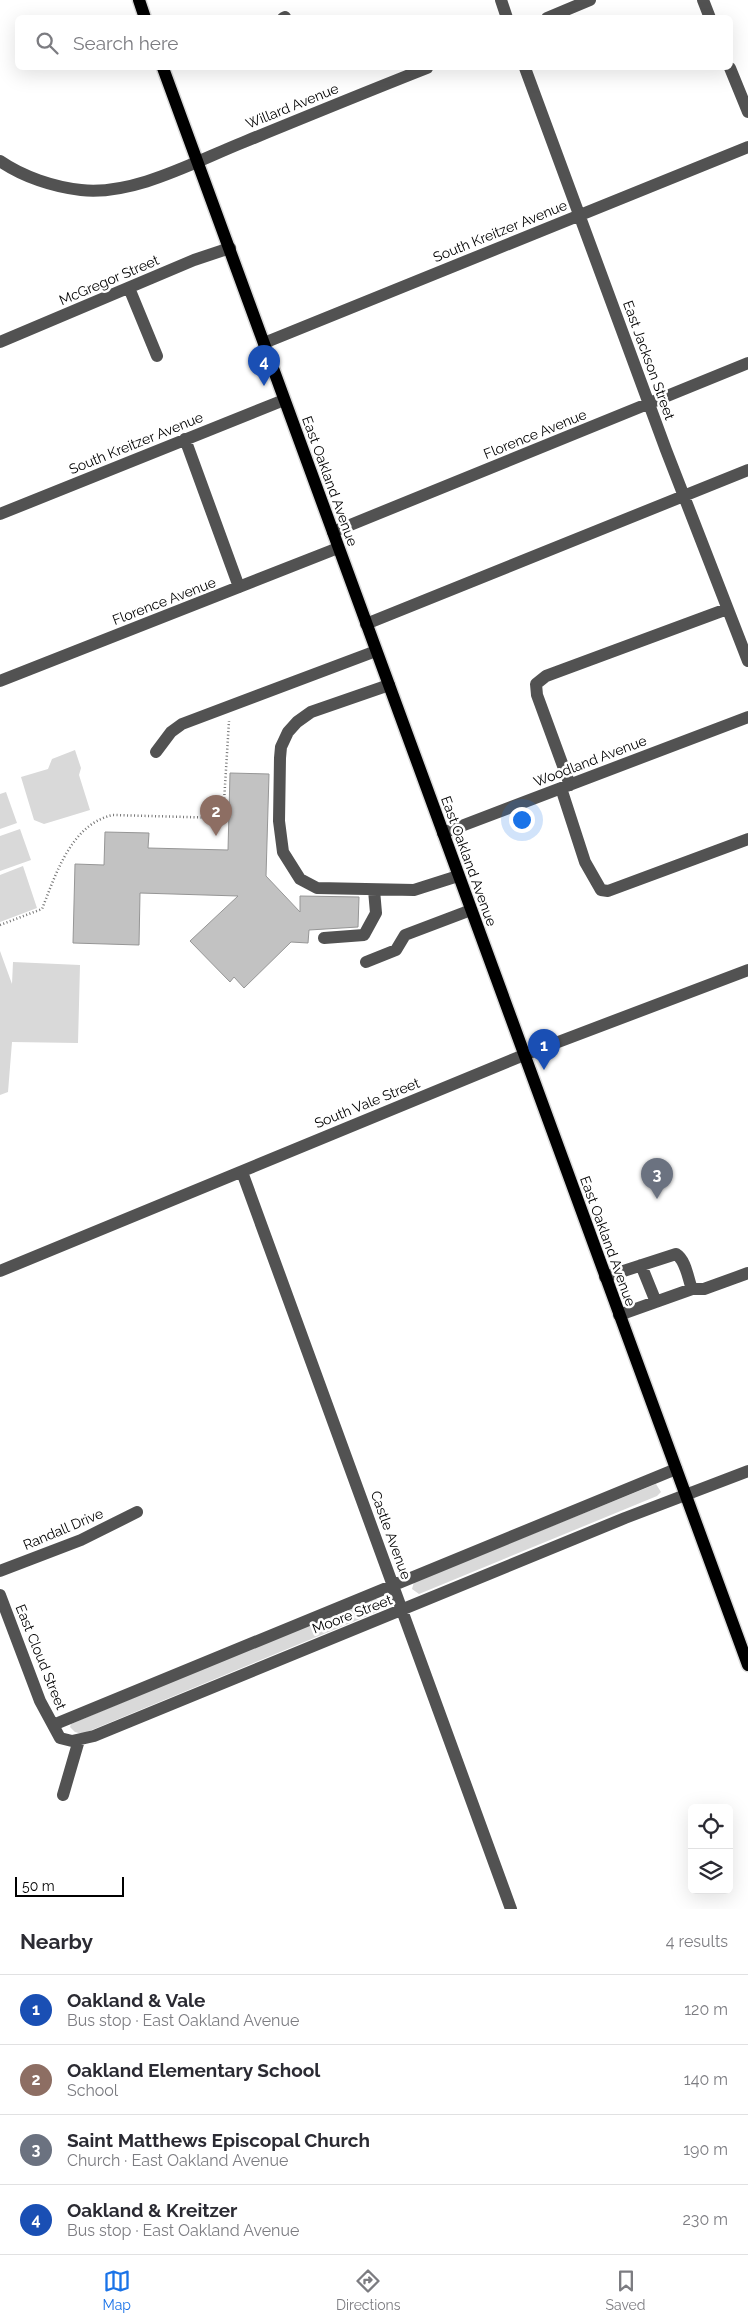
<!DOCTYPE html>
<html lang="en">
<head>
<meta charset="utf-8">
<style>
	body { margin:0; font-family:Raleway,sans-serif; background:#f7f7f7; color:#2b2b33 }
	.controls { position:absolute; right:15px; bottom:15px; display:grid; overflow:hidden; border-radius:8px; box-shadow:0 5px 20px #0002 }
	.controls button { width:45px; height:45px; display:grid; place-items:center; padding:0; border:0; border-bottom:1px solid #e1e1e2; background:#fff; color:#2b2b33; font:25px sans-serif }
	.scale { position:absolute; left:15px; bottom:12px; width:109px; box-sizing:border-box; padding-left:5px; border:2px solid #000; border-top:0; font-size:14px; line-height:18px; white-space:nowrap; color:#000; -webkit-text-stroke:4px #fff; paint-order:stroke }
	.you { position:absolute; left:521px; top:819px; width:18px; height:18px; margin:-12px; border:4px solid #fff; border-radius:50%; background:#1a73e8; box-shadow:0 0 0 8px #1a73e833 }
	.badge { display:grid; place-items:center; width:32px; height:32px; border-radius:50%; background:#1a73e8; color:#fff; font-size:16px; font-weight:700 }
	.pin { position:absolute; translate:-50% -41px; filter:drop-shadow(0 1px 2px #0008) }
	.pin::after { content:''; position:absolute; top:26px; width:18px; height:15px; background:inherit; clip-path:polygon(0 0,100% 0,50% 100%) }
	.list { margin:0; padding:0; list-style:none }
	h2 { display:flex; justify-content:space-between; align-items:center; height:65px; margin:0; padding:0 20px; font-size:21px }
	h2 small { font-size:16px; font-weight:400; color:#7c7c81 }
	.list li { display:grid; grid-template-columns:32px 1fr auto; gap:15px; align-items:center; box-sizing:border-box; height:70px; padding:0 20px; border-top:1px solid #e1e1e2 }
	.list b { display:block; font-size:19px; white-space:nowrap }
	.list p { margin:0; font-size:16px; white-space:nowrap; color:#7c7c81 }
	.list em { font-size:16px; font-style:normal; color:#7c7c81 }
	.icon { flex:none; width:28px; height:28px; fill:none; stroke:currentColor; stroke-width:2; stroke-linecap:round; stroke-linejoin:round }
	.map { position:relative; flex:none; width:748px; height:1909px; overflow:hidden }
	.search { position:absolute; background:#fff; box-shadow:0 5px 20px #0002; left:15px; right:15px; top:15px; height:55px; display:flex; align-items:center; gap:12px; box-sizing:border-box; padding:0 18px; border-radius:8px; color:#7c7c81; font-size:19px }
	.sheet { height:345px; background:#fff }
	nav { display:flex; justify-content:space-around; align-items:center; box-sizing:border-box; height:70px; border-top:1px solid #e1e1e2; background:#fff; font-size:14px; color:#7c7c81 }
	nav a { display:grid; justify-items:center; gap:2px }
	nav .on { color:#1a73e8 }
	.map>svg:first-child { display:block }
</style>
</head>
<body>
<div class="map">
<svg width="748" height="1909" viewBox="0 0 748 1909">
	<rect width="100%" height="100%" fill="#fff"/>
	<path fill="#d9d9d9" d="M75 750 81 768 79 775 90 810 44 824 34 820 21 777 48 769 52 759Z
		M6 792 17 823 0 829V794Z
		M20 829 31 860 0 871V836Z
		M23 866 37 908 0 922V875Z
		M0 951 12 984 13 962 80 965 78 1043 12 1042 8 1092 0 1095Z
		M656 1484 661 1492 657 1496 419 1594 412 1589 414 1582Z
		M373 1597 382 1603V1608L377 1612 82 1734 75 1732 70 1727 71 1724Z"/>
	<path fill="#c2c2c2" stroke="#969696" d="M230 773 269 774 266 876 300 912V896L359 897 358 927 309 930 308 943 291 942 244 988 234 977 230 982 190 941 238 896 140 893 139 945 73 943 75 864 104 865 105 832 149 833 148 848 228 850Z"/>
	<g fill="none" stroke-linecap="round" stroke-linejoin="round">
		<defs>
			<path id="major" d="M139 0 145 18
				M163 68 748 1665"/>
		</defs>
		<use href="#major" stroke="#dbdbdb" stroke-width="15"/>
		<path stroke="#747474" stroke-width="2.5" stroke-dasharray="1 2.5" stroke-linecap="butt" d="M0 925 42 909C56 874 71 824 113 815L223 818 229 721"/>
		<path stroke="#525252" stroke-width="12" d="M501 0 507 18
			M703 0 710 18
			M283 18 285 17
			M547 18 590 0
			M525 68 666 450 748 661
			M730 68 748 112
			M0 161C23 177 54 187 81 190 134 196 196 161 244 142 305 117 366 92 427 68
			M129 288 157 356
			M0 342 194 260 230 248
			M264 343 748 147
			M185 439 239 587
			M0 514 284 400
			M333 532 748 363
			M366 624 748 470
			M0 681 338 548
			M389 685 311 712 297 722 288 732 281 747 280 758 279 821 283 852 300 879 317 888 414 890 458 876
			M156 752 171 732 182 724 376 651
			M570 785 537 695 536 684 546 676 727 609
			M561 788 585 862 601 890 608 891 748 839
			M443 833 748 717
			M324 938 364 935 376 913 374 890
			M366 962 396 950 405 935 471 910
			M242 1172 511 1909
			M641 1265 656 1302
			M0 1271 524 1055 748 970
			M605 1277 676 1254C686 1260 688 1279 692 1289L619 1315
			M692 1289H704L748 1273
			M0 1571 81 1540 137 1512
			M0 1595 40 1701 60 1738 72 1741 94 1736 625 1518 748 1471
			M53 1725 676 1469
			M63 1795 79 1740"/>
		<use href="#major" stroke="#000" stroke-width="12"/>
	</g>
	<g text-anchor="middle" stroke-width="5" stroke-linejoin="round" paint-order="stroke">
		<g font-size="14" fill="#000" stroke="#fff">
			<text transform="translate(292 106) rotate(-22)" y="5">Willard Avenue</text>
			<text transform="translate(500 231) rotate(-22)" y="5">South Kreitzer Avenue</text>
			<text transform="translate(109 280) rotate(-23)" y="5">McGregor Street</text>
			<text transform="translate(649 360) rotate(70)" y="5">East Jackson Street</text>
			<text transform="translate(535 434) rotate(-22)" y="5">Florence Avenue</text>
			<text transform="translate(136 443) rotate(-22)" y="5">South Kreitzer Avenue</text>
			<text transform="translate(330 481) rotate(70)" y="5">East Oakland Avenue</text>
			<text transform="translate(164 601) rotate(-21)" y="5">Florence Avenue</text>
			<text transform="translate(590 761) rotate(-21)" y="5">Woodland Avenue</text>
			<text transform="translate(469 861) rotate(70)" y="5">East Oakland Avenue</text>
			<text transform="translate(367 1103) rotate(-22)" y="5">South Vale Street</text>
			<text transform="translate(608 1241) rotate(70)" y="5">East Oakland Avenue</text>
			<text transform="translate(63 1529) rotate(-23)" y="5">Randall Drive</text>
			<text transform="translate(391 1535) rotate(70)" y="5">Castle Avenue</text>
			<text transform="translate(352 1614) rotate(-21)" y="5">Moore Street</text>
			<text transform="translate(41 1657) rotate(68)" y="5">East Cloud Street</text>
		</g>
	</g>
</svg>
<div class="controls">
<button><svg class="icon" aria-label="locate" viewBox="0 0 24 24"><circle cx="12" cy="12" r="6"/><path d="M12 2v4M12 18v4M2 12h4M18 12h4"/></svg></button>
<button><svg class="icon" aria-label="layers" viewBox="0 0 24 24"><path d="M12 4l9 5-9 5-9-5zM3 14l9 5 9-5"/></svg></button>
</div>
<div class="scale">50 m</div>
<div class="you"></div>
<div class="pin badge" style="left:544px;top:1070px;background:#1a4fb4">1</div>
<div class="pin badge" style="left:216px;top:836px;background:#8d6e63">2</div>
<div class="pin badge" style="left:657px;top:1199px;background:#6b7280">3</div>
<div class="pin badge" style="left:264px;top:386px;background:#1a4fb4">4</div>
<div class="search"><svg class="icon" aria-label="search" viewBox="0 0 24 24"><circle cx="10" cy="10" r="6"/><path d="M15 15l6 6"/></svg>Search here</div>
</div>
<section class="sheet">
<h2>Nearby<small>4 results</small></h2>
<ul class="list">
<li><span class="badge" style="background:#1a4fb4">1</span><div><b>Oakland &amp; Vale</b><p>Bus stop · East Oakland Avenue</p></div><em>120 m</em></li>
<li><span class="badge" style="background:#8d6e63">2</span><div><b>Oakland Elementary School</b><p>School</p></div><em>140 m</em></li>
<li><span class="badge" style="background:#6b7280">3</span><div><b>Saint Matthews Episcopal Church</b><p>Church · East Oakland Avenue</p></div><em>190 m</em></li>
<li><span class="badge" style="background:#1a4fb4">4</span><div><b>Oakland &amp; Kreitzer</b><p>Bus stop · East Oakland Avenue</p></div><em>230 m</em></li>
</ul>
</section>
<nav>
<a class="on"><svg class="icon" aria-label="map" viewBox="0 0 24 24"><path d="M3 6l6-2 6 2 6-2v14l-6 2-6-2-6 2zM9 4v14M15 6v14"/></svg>Map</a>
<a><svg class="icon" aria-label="directions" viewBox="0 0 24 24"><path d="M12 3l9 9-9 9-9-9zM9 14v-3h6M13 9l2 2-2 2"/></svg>Directions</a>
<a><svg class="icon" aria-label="saved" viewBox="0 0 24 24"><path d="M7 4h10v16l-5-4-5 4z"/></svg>Saved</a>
</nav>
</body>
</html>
